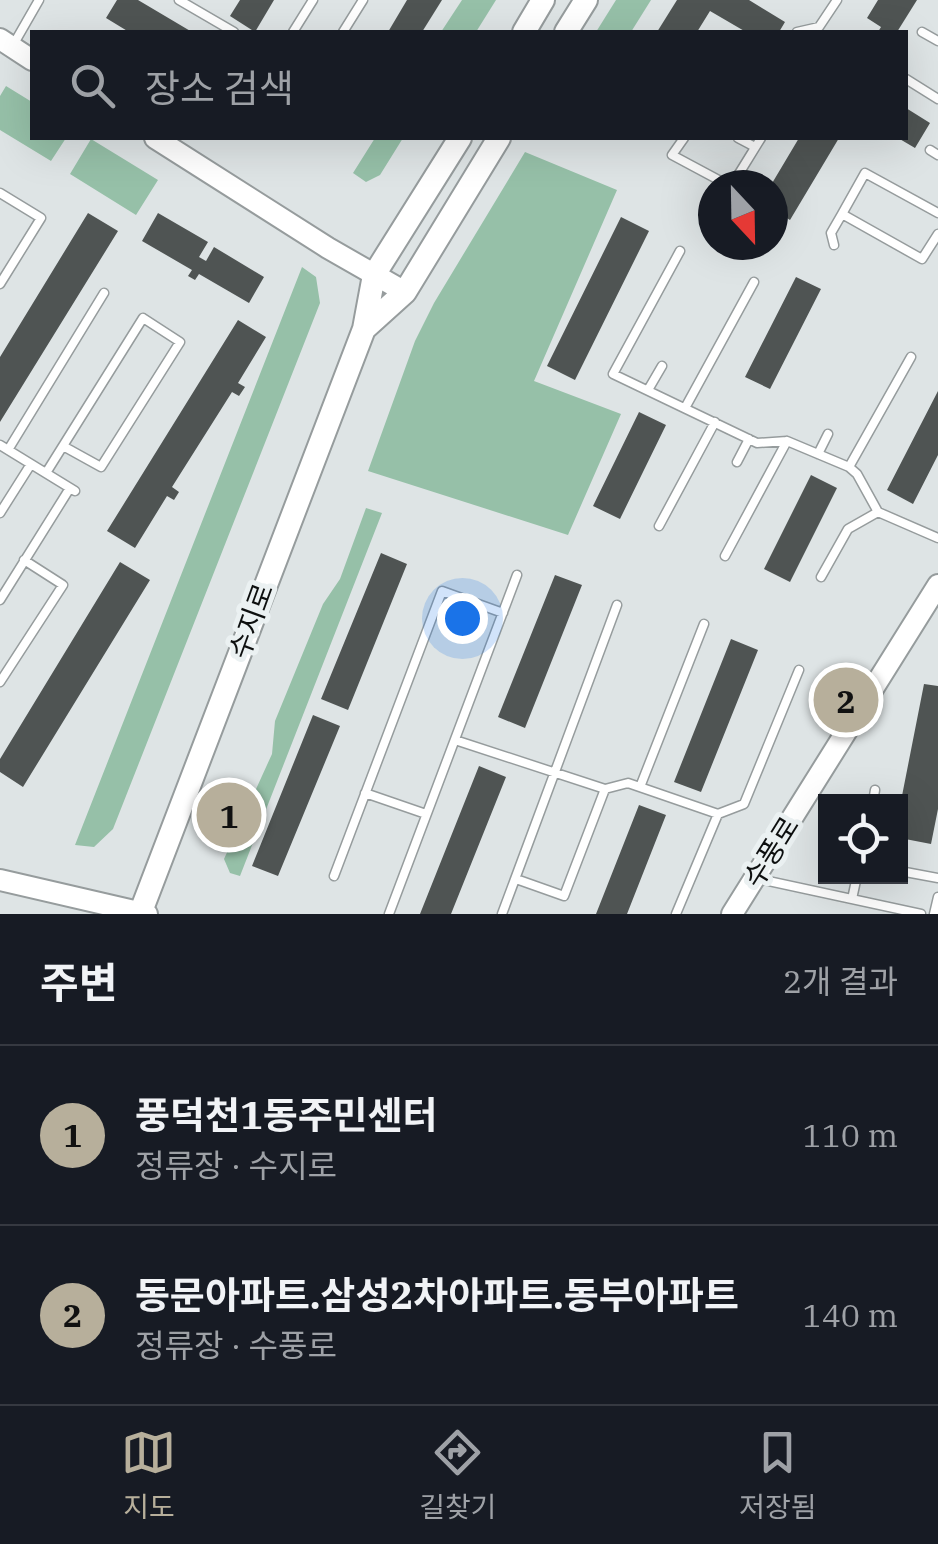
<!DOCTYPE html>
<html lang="ko">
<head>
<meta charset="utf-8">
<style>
	body { margin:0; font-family:"IBM Plex Serif","Noto Sans KR",serif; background:#242831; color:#f1f3f6 }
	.controls { position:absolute; right:30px; bottom:30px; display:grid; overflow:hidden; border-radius:0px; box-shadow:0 10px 40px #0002 }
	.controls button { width:90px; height:90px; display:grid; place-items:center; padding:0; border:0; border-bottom:2px solid #363941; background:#171b24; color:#f1f3f6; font:50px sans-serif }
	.compass { position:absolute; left:698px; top:170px; width:90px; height:90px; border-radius:50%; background:#171b24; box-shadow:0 10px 40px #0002; rotate:158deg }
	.you { position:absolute; left:462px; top:618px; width:35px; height:35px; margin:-25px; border:8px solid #fff; border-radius:50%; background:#1a73e8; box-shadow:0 0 0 15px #1a73e833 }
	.badge { display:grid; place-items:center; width:65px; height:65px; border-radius:50%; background:#b7af9b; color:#111; font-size:32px; font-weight:700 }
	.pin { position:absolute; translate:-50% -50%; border:5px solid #fff; box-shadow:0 2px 10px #0006 }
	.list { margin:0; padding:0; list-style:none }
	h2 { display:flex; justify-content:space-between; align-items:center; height:130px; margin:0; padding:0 40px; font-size:42px }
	h2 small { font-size:32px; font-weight:400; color:#9ea1a6 }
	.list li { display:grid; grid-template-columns:65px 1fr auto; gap:30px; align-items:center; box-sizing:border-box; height:180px; padding:0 40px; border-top:2px solid #363941 }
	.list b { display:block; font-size:38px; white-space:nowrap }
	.list p { margin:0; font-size:32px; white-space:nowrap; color:#9ea1a6 }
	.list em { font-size:32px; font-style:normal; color:#9ea1a6 }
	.icon { flex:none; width:55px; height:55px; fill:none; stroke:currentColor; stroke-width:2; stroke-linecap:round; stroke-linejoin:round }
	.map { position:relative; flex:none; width:938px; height:914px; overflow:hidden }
	.search { position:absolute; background:#171b24; box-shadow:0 10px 40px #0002; left:30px; right:30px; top:30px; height:110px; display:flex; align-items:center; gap:25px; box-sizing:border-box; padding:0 35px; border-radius:0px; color:#9ea1a6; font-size:38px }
	.sheet { height:490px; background:#171b24 }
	nav { display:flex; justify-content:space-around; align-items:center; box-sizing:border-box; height:140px; border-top:2px solid #363941; background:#171b24; font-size:28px; color:#9ea1a6 }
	nav a { display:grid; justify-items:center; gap:5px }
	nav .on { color:#b7af9b }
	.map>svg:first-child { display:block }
</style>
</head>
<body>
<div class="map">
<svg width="938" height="914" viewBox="0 0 938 914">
	<rect width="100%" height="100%" fill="#dee4e5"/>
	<path fill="#96c0a8" d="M462 0H496L476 32H441Z
		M616 0H651L631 32H596Z
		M6 86 32 102V138H66L51 161 0 130V96Z
		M375 138H403L380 175 366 182 353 173Z
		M91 139 158 180 136 215 70 174Z
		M525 152 617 190 534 381 621 414 568 535 368 471 415 341 434 303Z
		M302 267 316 277 320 303 113 829 94 847 75 845Z
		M366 508 382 513 240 876 230 873 224 859 272 754 275 721 323 604 340 579Z"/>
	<path fill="#4f5453" d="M117 0H138L192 32H129L106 18Z
		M240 0H274L255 32 230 16Z
		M407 0H442L422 32H388Z
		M677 0H749L785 22 779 32H746L710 11 697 32H657Z
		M878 0H917L897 32H878L881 27 867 18Z
		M906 108 930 123 915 148 898 138H906Z
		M799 138H839L790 220 774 210 779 203 773 199 771 185Z
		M88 213 118 231 0 422V357Z
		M158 213 208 242 199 257 206 261 214 247 264 277 249 303 199 274 195 280 188 276 192 270 142 241Z
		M621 217 649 231 575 380 547 366Z
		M796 277 821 289 770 389 745 377Z
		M238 320 266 337 238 383 245 387 239 396 232 392 172 487 179 492 174 500 167 496 135 548 107 531Z
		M938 391V455L913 504 887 490Z
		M639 412 666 425 620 519 593 506Z
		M811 475 837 488 790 582 764 569Z
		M381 553 407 564 348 710 321 699Z
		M120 562 150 580 23 787 0 772V759Z
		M555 575 582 585 525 728 498 717Z
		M731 639 758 650 701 792 674 782Z
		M924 684 938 686V809L931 844 900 838V806Z
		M313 715 340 726 278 876 252 866Z
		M479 766 506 777 451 914H420Z
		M639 805 666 815 627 914H596Z"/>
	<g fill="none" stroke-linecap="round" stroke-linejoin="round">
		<defs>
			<path id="service" d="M179 0 234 32
				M293 32 313 0
				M343 32 363 0
				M797 32 819 27 837 0
				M922 32 938 41
				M12 47 39 0
				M906 79 938 99
				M684 138 672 155 728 185
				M738 138 755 147
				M930 150 938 155
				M732 185 761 138
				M0 193 41 218 0 284
				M710 200 713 201
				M938 213 865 173 842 214 922 259 938 234
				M834 245 831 233 842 214
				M680 251 613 374 757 443 787 441 849 467 857 474 878 512 938 538
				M648 390 662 366
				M685 408 754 282
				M0 445 75 491
				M8 450 104 293
				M818 454 828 434
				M737 462 749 439
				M849 467 911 357
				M46 473 143 318 180 342 101 467 63 446
				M0 513 31 464
				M659 526 715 422
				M725 556 787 441
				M821 577 848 529 878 512
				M0 600 70 488
				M0 682 63 585 24 560
				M455 740 605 789 628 783 718 814
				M640 787 704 624
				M365 793 426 814
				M873 802 875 790
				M900 871 938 878
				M334 876 442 591 503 613
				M516 879 564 896 605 789
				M759 879 921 914
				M852 899 857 876
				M389 914 517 575
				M502 914 617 605
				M676 914 718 814 744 804 799 670
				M934 914 938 897"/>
			<path id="tertiary" d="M0 39 32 60
				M155 138 328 248 405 292
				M0 880 147 914
				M732 914 938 585"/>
			<path id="secondary" d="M524 32 543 0
				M566 32 586 0
				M364 329 405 292 499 138
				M140 914 364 329 374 275 460 138"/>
		</defs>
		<use href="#service" stroke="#969c9d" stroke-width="11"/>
		<use href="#tertiary" stroke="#969c9d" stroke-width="24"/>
		<use href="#secondary" stroke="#969c9d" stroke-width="26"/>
		<use href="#service" stroke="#fff" stroke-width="8"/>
		<use href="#tertiary" stroke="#fff" stroke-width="20"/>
		<use href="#secondary" stroke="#fff" stroke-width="22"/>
	</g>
	<g text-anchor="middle" stroke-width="10" stroke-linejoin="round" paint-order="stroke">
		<g font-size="28" fill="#0d0f0f" stroke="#ebf1f2">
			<text transform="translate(251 621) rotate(-70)" y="10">수지로</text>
			<text transform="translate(771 852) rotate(-58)" y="10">수풍로</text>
		</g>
	</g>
</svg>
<div class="controls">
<button><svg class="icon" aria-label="locate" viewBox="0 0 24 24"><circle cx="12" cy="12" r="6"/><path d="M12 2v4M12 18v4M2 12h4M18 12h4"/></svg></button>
</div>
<svg class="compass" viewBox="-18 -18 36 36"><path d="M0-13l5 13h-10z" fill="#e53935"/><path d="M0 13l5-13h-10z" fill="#9ea1a6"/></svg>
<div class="you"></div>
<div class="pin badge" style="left:229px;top:815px">1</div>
<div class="pin badge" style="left:846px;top:700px">2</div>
<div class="search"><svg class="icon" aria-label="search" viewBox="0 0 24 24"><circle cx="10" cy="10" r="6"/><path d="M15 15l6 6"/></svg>장소 검색</div>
</div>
<section class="sheet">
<h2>주변<small>2개 결과</small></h2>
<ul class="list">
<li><span class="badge">1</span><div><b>풍덕천1동주민센터</b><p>정류장 · 수지로</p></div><em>110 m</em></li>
<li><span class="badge">2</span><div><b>동문아파트.삼성2차아파트.동부아파트</b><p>정류장 · 수풍로</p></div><em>140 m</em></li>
</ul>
</section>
<nav>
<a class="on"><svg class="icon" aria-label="map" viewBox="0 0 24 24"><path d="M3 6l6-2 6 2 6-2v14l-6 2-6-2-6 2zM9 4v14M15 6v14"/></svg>지도</a>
<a><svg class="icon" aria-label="directions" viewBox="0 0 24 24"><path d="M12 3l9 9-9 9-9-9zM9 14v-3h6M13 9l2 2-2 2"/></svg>길찾기</a>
<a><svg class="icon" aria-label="saved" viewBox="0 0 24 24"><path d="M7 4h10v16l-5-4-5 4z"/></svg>저장됨</a>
</nav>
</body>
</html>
